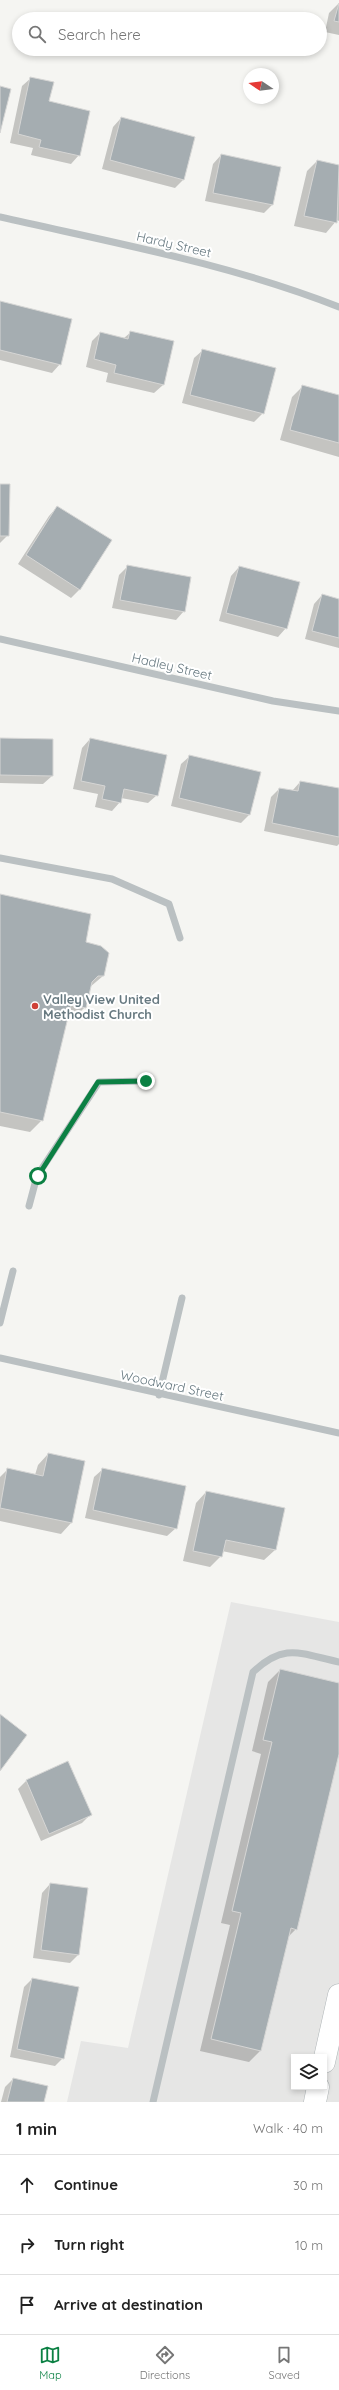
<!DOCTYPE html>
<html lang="en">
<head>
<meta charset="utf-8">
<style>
	body { margin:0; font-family:Quicksand,sans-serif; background:#f6f6f6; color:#222 }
	.controls { position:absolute; right:12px; bottom:12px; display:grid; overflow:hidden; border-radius:0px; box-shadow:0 2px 6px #0003 }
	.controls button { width:36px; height:36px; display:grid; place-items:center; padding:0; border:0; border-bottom:1px solid #e0e0e0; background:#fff; color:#222; font:20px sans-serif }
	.compass { position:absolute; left:243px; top:68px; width:36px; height:36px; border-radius:50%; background:#fff; box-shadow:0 2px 6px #0003; rotate:283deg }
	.stop { position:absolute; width:12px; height:12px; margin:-9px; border:3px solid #0b8043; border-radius:50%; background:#fff }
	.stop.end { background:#0b8043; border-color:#fff; box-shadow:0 1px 4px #0008 }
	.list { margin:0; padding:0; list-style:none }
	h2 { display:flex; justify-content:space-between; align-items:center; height:52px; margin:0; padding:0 16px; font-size:17px }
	h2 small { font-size:13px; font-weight:400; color:#767676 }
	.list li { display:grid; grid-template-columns:26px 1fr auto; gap:12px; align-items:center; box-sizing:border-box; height:60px; padding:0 16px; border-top:1px solid #e0e0e0 }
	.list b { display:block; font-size:15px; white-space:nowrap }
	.list em { font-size:13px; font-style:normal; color:#767676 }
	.icon { flex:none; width:22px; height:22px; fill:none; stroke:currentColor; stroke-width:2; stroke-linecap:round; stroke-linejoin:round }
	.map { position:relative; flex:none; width:339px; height:2102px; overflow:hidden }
	.search { position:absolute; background:#fff; box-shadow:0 2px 6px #0003; left:12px; right:12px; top:12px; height:44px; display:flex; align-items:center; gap:10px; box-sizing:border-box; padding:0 14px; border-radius:22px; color:#767676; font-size:15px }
	.sheet { height:232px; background:#fff }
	nav { display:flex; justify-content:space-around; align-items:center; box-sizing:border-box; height:56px; border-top:1px solid #e0e0e0; background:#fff; font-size:11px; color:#767676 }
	nav a { display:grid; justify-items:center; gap:2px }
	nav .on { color:#0b8043 }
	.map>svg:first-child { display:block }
</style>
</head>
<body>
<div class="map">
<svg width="339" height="2102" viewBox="0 0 339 2102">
	<rect width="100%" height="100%" fill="#f5f5f2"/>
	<path fill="#e6e6e5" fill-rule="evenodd" d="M231 1602 339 1622V2102H67L81 2041 128 2048ZM294 2057H324V2087H294Z"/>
	<path fill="#0003" d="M339 3V35L325 32 329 13Z
		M31 78 48 102 79 155 71 164 31 155 33 148 10 143 22 86Z
		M121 118 183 180 175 188 102 169 113 127Z
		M221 155 272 205 264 213 205 201 213 164Z
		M317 161 339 166V221L337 220 326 233 294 226 307 171Z
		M0 302 60 364 52 373 0 360Z
		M131 332 173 342 163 385 154 393 106 382 108 373 86 367 92 341 100 333 124 338Z
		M203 350 263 413 254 422 182 403 194 358Z
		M303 386 339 396V457L280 440 292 397Z
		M0 485 8 535 0 543Z
		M57 507 80 589 71 598 18 564 49 516Z
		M127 567 184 611 176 620 112 608 119 575Z
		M239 567 286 628 278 637 219 621 231 576Z
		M322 595 339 600V648L305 639 314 604Z
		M0 739 52 740V776L43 784 0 783Z
		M90 739 157 795 148 803 121 798 120 802 112 811 95 807 98 794 73 789 82 748Z
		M190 756 249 815 241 823 171 806 181 764Z
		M300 782 339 789V844L337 846 264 831 271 797 279 789 292 791Z
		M0 896 85 943 103 976 90 987 85 1007 73 1019 67 1018 42 1120 30 1132 0 1126Z
		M48 1454 84 1462 71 1523 61 1534 0 1521V1477L8 1469 35 1475 38 1465Z
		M103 1469 176 1528 167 1536 85 1518 94 1477Z
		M206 1492 284 1509 275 1550 264 1560 222 1551 221 1556 210 1567 183 1561 196 1503Z
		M280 1670 339 1685V1749L296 1929 287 1938 260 2051 249 2062 200 2051 230 1925 221 1923 261 1754 252 1751 268 1682Z
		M26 1781 90 1815 82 1823 41 1841 18 1789Z
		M50 1884 78 1955 70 1963 33 1958 42 1893Z
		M32 1979 63 2058 55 2066 10 2057 24 1987Z
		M13 2079 43 2102H1L5 2087Z"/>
	<path fill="#a5adb1" stroke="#d6d6d5" d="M339 3V22L334 21Z
		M30 77 54 82 49 101 90 111 80 156 39 147 41 140 18 134Z
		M0 86 11 89 0 133Z
		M121 117 195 137 184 180 110 160Z
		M221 154 281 167 273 205 213 193Z
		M317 160 339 165 337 223 304 216Z
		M0 301 72 319 61 365 0 350Z
		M130 331 174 341 164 385 114 373 116 365 94 359 100 332 128 339Z
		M202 349 276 368 264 414 190 395Z
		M302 385 339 395V443L290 430Z
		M0 484H10L9 536H0Z
		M57 506 112 540 80 590 26 555Z
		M127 565 191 577 185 612 120 600Z
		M239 566 300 582 287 629 226 613Z
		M322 594 339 599V638L312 631Z
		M0 738 53 739V776L0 775Z
		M90 738 167 755 158 796 124 789 121 803 102 799 105 786 81 781Z
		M189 755 261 772 250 815 179 798Z
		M300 781 339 788V837L272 823 279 788 298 791Z
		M0 894 91 914 86 942 101 946 109 953 104 976H98L92 982 86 1008 71 1005 43 1121 0 1112Z
		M48 1453 85 1461 72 1523 0 1508 7 1468 43 1476Z
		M102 1468 186 1486 177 1529 93 1510Z
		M206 1491 285 1508 276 1550 226 1540 222 1557 193 1551Z
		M280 1669 339 1683V1754L297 1930 291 1928 261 2051 211 2039 241 1913 232 1911 272 1742 263 1740Z
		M0 1714 27 1735 0 1771Z
		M68 1761 92 1815 49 1834 26 1780Z
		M50 1883 88 1888 79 1955 41 1950Z
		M32 1978 79 1987 64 2059 17 2049Z
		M13 2078 48 2086 44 2102H7Z"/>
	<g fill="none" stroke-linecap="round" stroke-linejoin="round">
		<defs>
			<path id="major" d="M324 2062 339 1995
				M315 2102 318 2087"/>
		</defs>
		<use href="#major" stroke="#aeb4b6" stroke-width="23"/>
		<path stroke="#bac0c2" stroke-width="7" d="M0 217C114 243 230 264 339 307
			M0 639 273 701 339 711
			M0 858 112 879 169 904 180 938
			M29 1206 37 1176 99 1082 146 1081
			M0 1323 13 1271
			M0 1358 339 1433
			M159 1395 182 1298
			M153 2102 253 1672C285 1642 301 1654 339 1662"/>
		<use href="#major" stroke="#fff" stroke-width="22"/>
	</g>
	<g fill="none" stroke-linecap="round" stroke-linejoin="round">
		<path stroke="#0b8043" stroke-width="5" d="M38 1176 98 1082 146 1081"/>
	</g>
	<circle fill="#cf4138" stroke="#fff" stroke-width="1.5" cx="35" cy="1006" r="4"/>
	<g text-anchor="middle" stroke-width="4" stroke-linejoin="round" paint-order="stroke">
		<g font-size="13" fill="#677980" stroke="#fff">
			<text transform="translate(174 244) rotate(13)" y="5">Hardy Street</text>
			<text transform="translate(172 666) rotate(13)" y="5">Hadley Street</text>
			<text transform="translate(172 1385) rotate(12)" y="5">Woodward Street</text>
		</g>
		<g font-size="13" font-weight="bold" fill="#677980" stroke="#fff" text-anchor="start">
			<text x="43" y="1004">Valley View United<tspan x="43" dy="15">Methodist Church</tspan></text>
		</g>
	</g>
</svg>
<div class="controls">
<button><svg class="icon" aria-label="layers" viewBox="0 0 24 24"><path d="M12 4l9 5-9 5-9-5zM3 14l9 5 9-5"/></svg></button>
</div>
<svg class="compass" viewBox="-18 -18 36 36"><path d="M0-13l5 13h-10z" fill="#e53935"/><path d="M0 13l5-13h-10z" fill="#767676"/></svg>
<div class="stop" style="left:38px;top:1176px"></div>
<div class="stop end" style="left:146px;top:1081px"></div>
<div class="search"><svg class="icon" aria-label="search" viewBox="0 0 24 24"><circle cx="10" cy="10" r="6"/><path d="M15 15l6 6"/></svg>Search here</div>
</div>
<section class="sheet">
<h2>1 min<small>Walk · 40 m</small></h2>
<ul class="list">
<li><svg class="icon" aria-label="ahead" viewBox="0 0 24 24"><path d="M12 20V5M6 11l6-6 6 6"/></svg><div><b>Continue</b></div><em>30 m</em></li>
<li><svg class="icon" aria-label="right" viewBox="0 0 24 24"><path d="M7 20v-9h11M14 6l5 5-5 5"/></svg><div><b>Turn right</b></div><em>10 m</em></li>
<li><svg class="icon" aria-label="arrive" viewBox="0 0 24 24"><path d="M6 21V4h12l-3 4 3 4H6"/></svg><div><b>Arrive at destination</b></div></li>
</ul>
</section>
<nav>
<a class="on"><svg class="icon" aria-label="map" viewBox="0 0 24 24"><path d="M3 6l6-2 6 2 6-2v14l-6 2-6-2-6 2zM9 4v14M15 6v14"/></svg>Map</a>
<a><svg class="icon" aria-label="directions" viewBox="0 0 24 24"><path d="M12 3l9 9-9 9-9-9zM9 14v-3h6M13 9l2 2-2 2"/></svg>Directions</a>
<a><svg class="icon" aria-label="saved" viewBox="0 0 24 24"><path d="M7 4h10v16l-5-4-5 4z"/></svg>Saved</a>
</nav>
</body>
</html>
